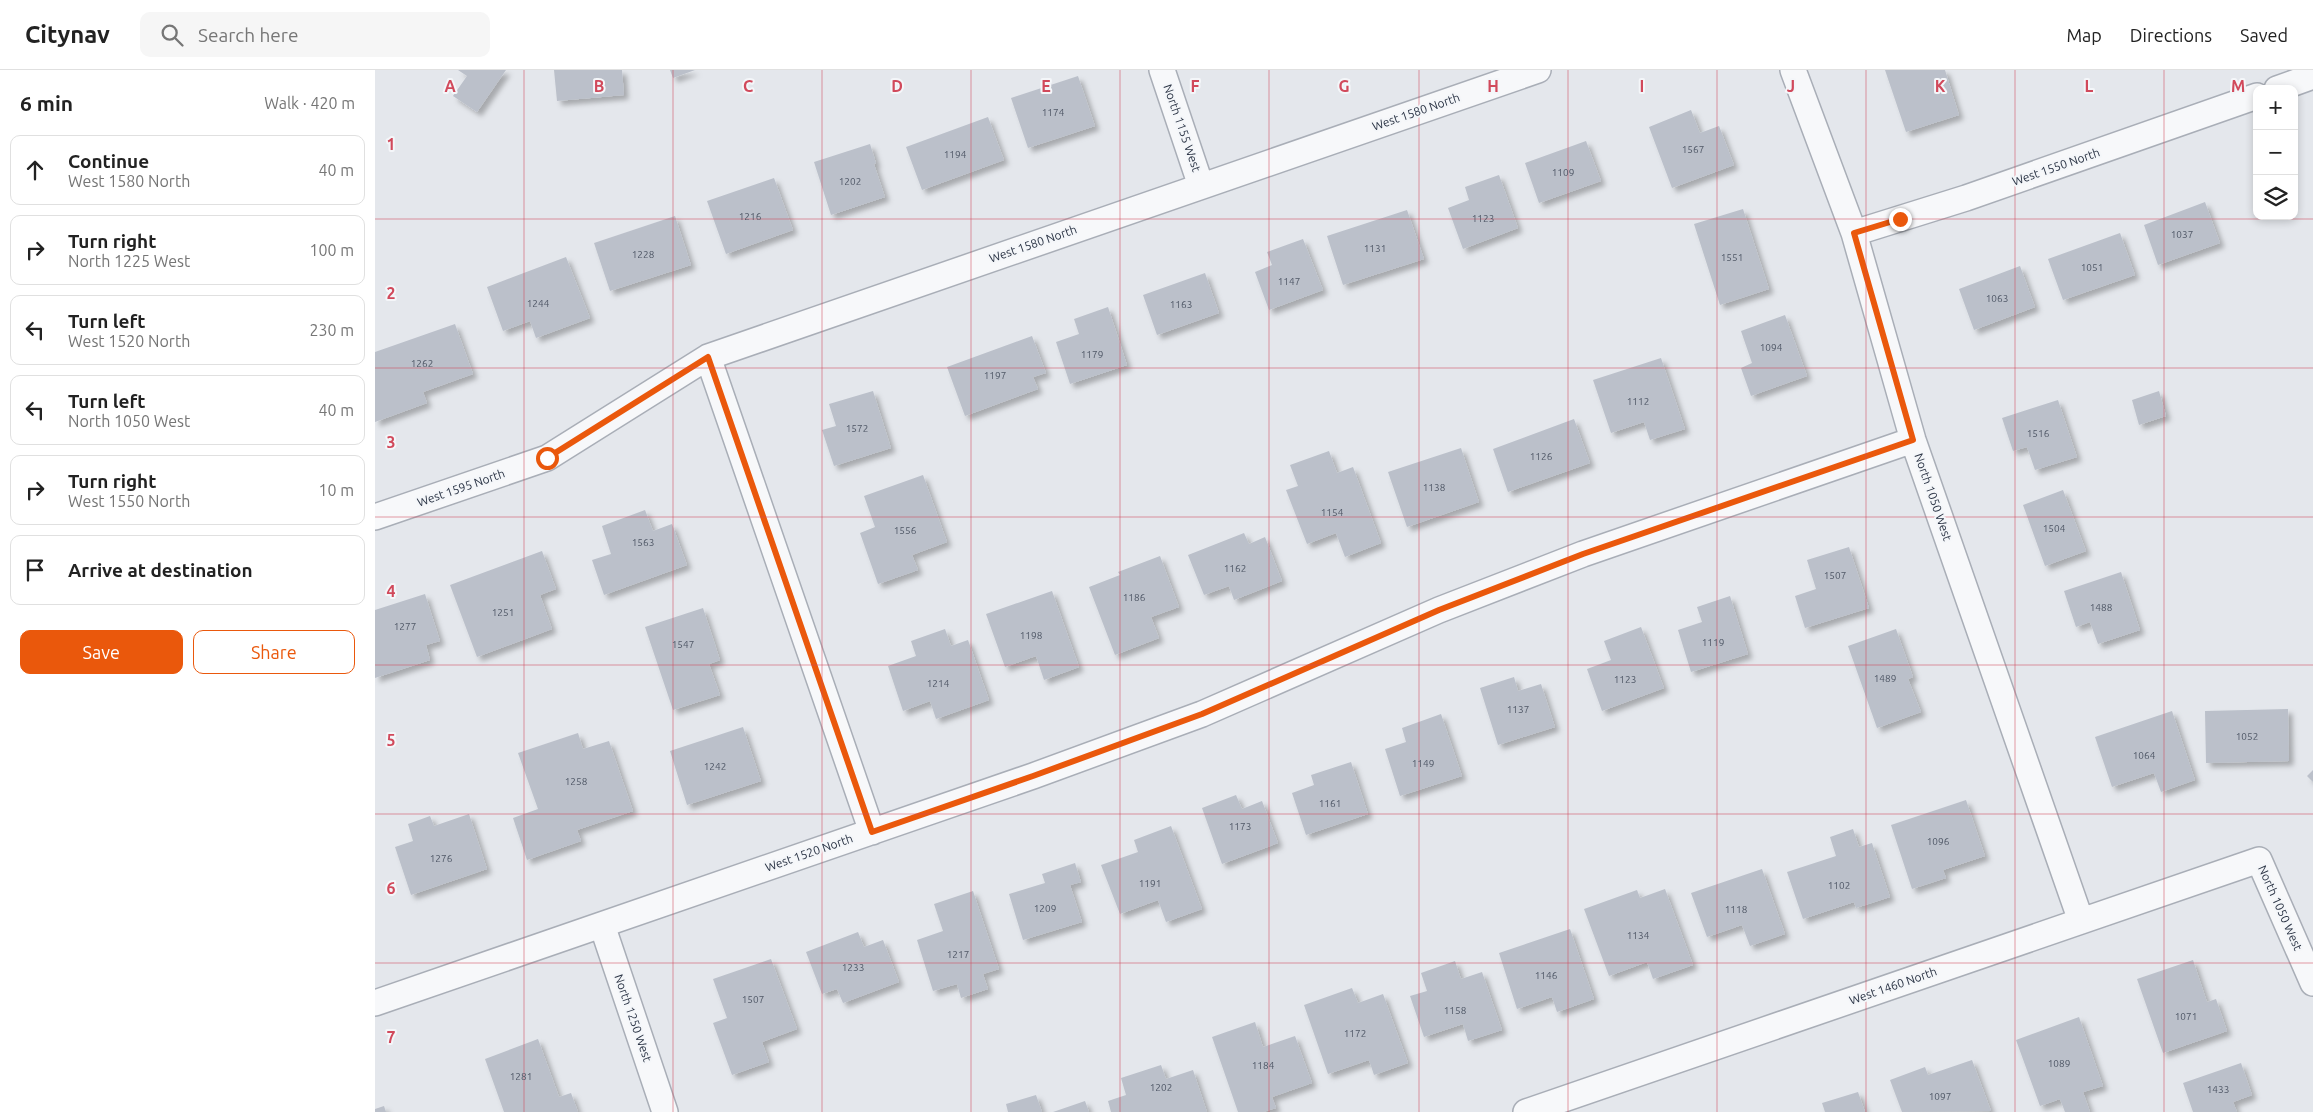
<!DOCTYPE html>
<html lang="en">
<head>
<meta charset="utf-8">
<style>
	body { margin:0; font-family:Ubuntu,sans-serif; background:#f6f6f6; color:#222 }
	.controls { position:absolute; right:15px; top:15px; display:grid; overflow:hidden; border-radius:10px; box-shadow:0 2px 8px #0003 }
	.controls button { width:45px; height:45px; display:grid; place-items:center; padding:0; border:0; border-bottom:1px solid #e0e0e0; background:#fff; color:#222; font:25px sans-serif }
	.stop { position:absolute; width:15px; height:15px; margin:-11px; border:4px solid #ea580c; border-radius:50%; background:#fff }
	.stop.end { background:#ea580c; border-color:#fff; box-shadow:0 1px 5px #0008 }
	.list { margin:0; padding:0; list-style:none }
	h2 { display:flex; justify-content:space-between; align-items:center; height:65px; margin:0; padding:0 20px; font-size:21px }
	h2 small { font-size:16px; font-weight:400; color:#767676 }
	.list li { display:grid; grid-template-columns:32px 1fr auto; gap:15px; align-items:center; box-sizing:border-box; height:70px; margin:0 10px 10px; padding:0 10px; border:1px solid #e0e0e0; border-radius:10px }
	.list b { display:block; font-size:19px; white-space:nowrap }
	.list p { margin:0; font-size:16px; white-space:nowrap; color:#767676 }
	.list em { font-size:16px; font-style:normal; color:#767676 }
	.actions { display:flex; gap:10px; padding:15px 20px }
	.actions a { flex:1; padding:11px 0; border:1px solid #ea580c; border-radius:10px; text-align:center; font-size:18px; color:#ea580c }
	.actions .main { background:#ea580c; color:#fff }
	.icon { flex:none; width:28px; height:28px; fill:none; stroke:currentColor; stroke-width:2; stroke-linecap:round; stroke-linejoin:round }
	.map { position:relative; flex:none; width:1938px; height:1042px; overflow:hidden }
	header { display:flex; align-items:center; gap:30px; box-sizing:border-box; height:70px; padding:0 25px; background:#fff; border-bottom:1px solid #e0e0e0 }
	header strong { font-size:24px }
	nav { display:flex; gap:28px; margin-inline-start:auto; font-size:18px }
	.search { width:350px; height:45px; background:#f6f6f6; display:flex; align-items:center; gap:12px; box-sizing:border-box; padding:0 18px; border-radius:10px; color:#767676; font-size:19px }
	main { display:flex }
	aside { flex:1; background:#fff }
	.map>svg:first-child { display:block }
</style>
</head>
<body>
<header>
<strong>Citynav</strong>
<div class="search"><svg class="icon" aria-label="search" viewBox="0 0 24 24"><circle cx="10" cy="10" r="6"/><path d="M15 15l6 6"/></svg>Search here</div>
<nav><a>Map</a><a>Directions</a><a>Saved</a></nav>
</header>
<main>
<aside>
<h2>6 min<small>Walk · 420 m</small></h2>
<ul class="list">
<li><svg class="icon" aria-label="ahead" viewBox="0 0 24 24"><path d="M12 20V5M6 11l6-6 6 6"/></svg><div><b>Continue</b><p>West 1580 North</p></div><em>40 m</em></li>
<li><svg class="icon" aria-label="right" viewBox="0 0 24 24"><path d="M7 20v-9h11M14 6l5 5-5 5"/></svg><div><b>Turn right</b><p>North 1225 West</p></div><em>100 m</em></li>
<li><svg class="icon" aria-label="left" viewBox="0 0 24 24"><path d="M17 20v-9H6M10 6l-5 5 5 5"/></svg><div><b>Turn left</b><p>West 1520 North</p></div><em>230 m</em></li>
<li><svg class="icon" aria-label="left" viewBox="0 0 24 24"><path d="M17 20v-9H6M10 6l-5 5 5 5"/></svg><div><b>Turn left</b><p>North 1050 West</p></div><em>40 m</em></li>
<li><svg class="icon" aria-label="right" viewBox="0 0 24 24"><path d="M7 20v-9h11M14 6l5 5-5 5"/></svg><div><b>Turn right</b><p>West 1550 North</p></div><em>10 m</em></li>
<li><svg class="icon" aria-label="arrive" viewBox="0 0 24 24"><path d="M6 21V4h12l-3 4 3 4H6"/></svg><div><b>Arrive at destination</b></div></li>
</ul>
<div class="actions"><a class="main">Save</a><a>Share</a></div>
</aside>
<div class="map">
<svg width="1938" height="1042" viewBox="0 0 1938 1042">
	<defs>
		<filter id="shadow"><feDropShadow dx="4.5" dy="4.5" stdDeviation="2.5" flood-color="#0004"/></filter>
	</defs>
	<rect width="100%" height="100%" fill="#e4e7ec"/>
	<path fill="#bbc0ca" filter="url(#shadow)" d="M83 0H131L102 42 78 26 92 6Z
		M179 0H247L249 25 182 31Z
		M295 0H320L298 8Z
		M1510 0H1570L1584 45 1531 62Z
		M703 6 720 56 653 78 636 28Z
		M1316 40 1325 63 1344 56 1359 95 1297 118 1274 57Z
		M613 47 629 90 547 120 531 77Z
		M1211 71 1226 111 1164 133 1150 93Z
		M495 74 501 93 499 94 510 127 456 145 439 92Z
		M1124 105 1143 158 1088 179 1073 138 1094 130 1090 117Z
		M399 108 418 160 351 184 332 131Z
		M1830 132 1845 173 1783 195 1769 155Z
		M1368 139 1394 219 1345 235 1319 154Z
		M1032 140 1049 189 968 215 952 166Z
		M300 146 316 195 235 221 219 173Z
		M1745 163 1760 205 1688 230 1673 189Z
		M928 169 948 220 894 240 880 202 897 195 892 182Z
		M191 187 215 248 161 268 155 251 128 261 112 217Z
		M1645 196 1660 237 1599 260 1584 219Z
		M830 203 844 243 782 265 768 225Z
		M733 237 752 295 695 314 681 272 704 264 699 249Z
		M1410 245 1432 306 1376 326 1366 298 1377 293 1366 261Z
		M80 254 98 304 48 322 52 333 0 352V282Z
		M657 266 671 303 658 307 663 319 590 346 572 297Z
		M1286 288 1310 359 1275 370 1269 352 1236 363 1218 310Z
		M498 321 516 378 459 396 447 360 461 356 454 334Z
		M1784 321 1791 346 1764 355 1757 330Z
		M1683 330 1702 387 1660 400 1652 377 1638 381 1627 348Z
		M1199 349 1215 393 1133 422 1118 379Z
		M1086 378 1104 432 1032 457 1013 402Z
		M954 381 962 403 978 397 1006 473 970 487 961 463 932 474 911 420 923 416 915 395Z
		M548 405 572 472 537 485 543 500 503 514 485 463 500 457 489 426Z
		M1688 420 1711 481 1670 496 1648 435Z
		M270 440 278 461 297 454 312 495 229 525 217 490 236 484 227 456Z
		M869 463 874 474 890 467 907 511 859 530 854 516 829 525 813 485Z
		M1474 477 1494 538 1430 558 1420 526 1441 519 1432 490Z
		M167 481 181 519 165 525 177 559 102 587 75 515Z
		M785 486 804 537 776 547 784 568 740 585 714 517 745 505 743 502Z
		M1746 502 1765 560 1723 574 1715 552 1701 557 1689 521Z
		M677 521 704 597 669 610 661 586 630 597 611 544Z
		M50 524 65 571 51 575 55 590 0 608V540Z
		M1355 526 1373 584 1316 602 1303 560 1327 552 1322 537Z
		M328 538 345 590 334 594 345 625 298 640 270 557Z
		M1266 557 1289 618 1227 641 1212 599 1236 590 1229 571Z
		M570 559 576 576 593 570 614 630 561 649 555 631 528 641 513 596 541 586 536 571Z
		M1521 559 1538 607 1533 609 1546 642 1502 658 1473 576Z
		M1139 607 1143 621 1166 614 1180 657 1123 675 1105 618Z
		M1913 639 1914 691 1831 693 1830 641Z
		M1797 641 1820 710 1786 722 1779 703 1737 717 1720 667Z
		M1066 644 1087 706 1025 726 1010 679 1031 672 1027 658Z
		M368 657 386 711 312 735 295 681Z
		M203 663 208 679 234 671 258 741 202 760 206 771 152 790 138 748 163 739 143 683Z
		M976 692 993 744 931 765 917 723 939 715 936 705Z
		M1938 700V712L1932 706Z
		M861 725 867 739 887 731 903 773 847 794 827 738Z
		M1591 730 1610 786 1568 800 1571 808 1537 819 1516 755Z
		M94 744 112 799 36 825 20 777 38 771 33 754 55 746 59 756Z
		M796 756 827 839 791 852 783 830 745 844 726 795 763 782 759 770Z
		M1478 759 1484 777 1497 773 1515 827 1481 838 1479 832 1428 849 1412 802 1461 786 1455 767Z
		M700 793 706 812 695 815 707 852 648 870 634 824 670 813 667 804Z
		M1387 799 1410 864 1375 876 1367 855 1332 867 1316 823Z
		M1290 819 1318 895 1278 909 1272 892 1234 906 1209 839 1262 820 1265 828Z
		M598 821 624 899 608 904 613 919 586 928 582 914 558 921 542 870 568 861 559 834Z
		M1195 859 1219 929 1182 942 1177 927 1142 939 1124 883Z
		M483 862 489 877 508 870 524 912 468 933 462 919 447 924 431 882Z
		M396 889 422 959 387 972 394 992 357 1005 338 953 352 948 338 909Z
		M1818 890 1832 932 1841 929 1852 961 1788 983 1762 909Z
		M1080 891 1086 909 1107 902 1127 960 1093 971 1088 954 1049 967 1035 926 1052 921 1046 903Z
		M977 918 983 933 1008 924 1033 993 999 1005 994 990 953 1004 929 935Z
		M1704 947 1728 1016 1708 1022 1715 1042H1690L1685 1029 1665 1036 1641 970Z
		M880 952 888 977 920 966 937 1013 897 1027 901 1038 888 1042H863L837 967Z
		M163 969 184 1027 196 1023 203 1042H129L110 989Z
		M1597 990 1616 1041 1527 1042 1515 1010 1550 997 1553 1005Z
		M1866 993 1877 1025 1858 1032 1862 1042H1818L1808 1013Z
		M786 995 791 1009 818 1000 832 1042H736L733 1031 751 1025 746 1008Z
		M1483 1022 1490 1042H1450L1447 1033Z
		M661 1025 667 1042H633L631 1034Z
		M710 1031 714 1042H678Z
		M9 1036 11 1042H0V1039Z"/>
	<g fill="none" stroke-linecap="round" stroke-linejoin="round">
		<defs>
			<path id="street" d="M787 0 826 116
				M1418 0 1479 163 1538 370 1706 851
				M1902 19 1938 6
				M1479 163 1591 128 1882 26
				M333 287 497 762
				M0 447 172 388 333 287 1163 0
				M227 855 290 1042
				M0 933 658 706 827 644 1064 540 1208 484 1538 370
				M1151 1042 1884 790 1938 913"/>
		</defs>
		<use href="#street" stroke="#a9aeb7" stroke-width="28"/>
		<use href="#street" stroke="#f7f8fa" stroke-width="25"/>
	</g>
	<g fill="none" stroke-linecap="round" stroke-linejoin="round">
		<path stroke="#ea580c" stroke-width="6" d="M172 388 333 287 497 762 658 706 827 644 1064 540 1208 484 1538 370 1479 163 1525 149"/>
	</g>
	<path fill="none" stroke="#d1495b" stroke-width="1" stroke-opacity="0.55" d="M149 0V1042M298 0V1042M447 0V1042M596 0V1042M745 0V1042M894 0V1042M1044 0V1042M1193 0V1042M1342 0V1042M1491 0V1042M1640 0V1042M1789 0V1042M0 149H1938M0 298H1938M0 447H1938M0 595H1938M0 744H1938M0 893H1938"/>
	<g text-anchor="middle" stroke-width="4" stroke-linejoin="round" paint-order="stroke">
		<g font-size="10" fill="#4f5766">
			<text x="678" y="46">1174</text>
			<text x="1318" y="83">1567</text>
			<text x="580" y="88">1194</text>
			<text x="1188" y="106">1109</text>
			<text x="475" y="115">1202</text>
			<text x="375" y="150">1216</text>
			<text x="1108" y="152">1123</text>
			<text x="1807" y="168">1037</text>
			<text x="1000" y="182">1131</text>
			<text x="268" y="188">1228</text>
			<text x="1357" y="191">1551</text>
			<text x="1717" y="201">1051</text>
			<text x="914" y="215">1147</text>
			<text x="1622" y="232">1063</text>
			<text x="163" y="237">1244</text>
			<text x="806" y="238">1163</text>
			<text x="1396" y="281">1094</text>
			<text x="717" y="288">1179</text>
			<text x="47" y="297">1262</text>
			<text x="620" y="309">1197</text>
			<text x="1263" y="335">1112</text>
			<text x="482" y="362">1572</text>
			<text x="1663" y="367">1516</text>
			<text x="1166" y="390">1126</text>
			<text x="1059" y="421">1138</text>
			<text x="957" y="446">1154</text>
			<text x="1679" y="462">1504</text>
			<text x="530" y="464">1556</text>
			<text x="268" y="476">1563</text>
			<text x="860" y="502">1162</text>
			<text x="1460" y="509">1507</text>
			<text x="759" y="531">1186</text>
			<text x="1726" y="541">1488</text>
			<text x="128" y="546">1251</text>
			<text x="30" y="560">1277</text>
			<text x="656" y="569">1198</text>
			<text x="1338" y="576">1119</text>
			<text x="308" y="578">1547</text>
			<text x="1510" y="612">1489</text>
			<text x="1250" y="613">1123</text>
			<text x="563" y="617">1214</text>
			<text x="1143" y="643">1137</text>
			<text x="1872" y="670">1052</text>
			<text x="1769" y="689">1064</text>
			<text x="1048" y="697">1149</text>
			<text x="340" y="700">1242</text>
			<text x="201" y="715">1258</text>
			<text x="955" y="737">1161</text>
			<text x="865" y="760">1173</text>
			<text x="1563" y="775">1096</text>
			<text x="66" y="792">1276</text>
			<text x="775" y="817">1191</text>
			<text x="1464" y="819">1102</text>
			<text x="670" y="842">1209</text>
			<text x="1361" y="843">1118</text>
			<text x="1263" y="869">1134</text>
			<text x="583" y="888">1217</text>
			<text x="478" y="901">1233</text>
			<text x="1171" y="909">1146</text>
			<text x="378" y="933">1507</text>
			<text x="1080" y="944">1158</text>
			<text x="1811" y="950">1071</text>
			<text x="980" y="967">1172</text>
			<text x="1684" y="997">1089</text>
			<text x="888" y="999">1184</text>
			<text x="146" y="1010">1281</text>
			<text x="786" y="1021">1202</text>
			<text x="1843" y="1023">1433</text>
			<text x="1565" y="1030">1097</text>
		</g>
		<g font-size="12" fill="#2b3445" stroke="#f4f6f9">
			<text transform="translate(1041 42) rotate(-19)" y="4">West 1580 North</text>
			<text transform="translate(807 58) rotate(71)" y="4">North 1155 West</text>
			<text transform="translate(1681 97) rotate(-19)" y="4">West 1550 North</text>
			<text transform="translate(658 174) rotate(-19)" y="4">West 1580 North</text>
			<text transform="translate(86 418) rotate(-19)" y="4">West 1595 North</text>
			<text transform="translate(1558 427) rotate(71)" y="4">North 1050 West</text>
			<text transform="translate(434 783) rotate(-19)" y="4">West 1520 North</text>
			<text transform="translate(1905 838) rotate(66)" y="4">North 1050 West</text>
			<text transform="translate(1518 916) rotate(-19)" y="4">West 1460 North</text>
			<text transform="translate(258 948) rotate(71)" y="4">North 1250 West</text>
		</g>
	</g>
	<g font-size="16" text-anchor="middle" font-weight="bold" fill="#d1495b" stroke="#f4f6f9" stroke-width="4" stroke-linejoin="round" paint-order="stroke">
		<text x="75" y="22">A</text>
		<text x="224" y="22">B</text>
		<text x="373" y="22">C</text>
		<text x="522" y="22">D</text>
		<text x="671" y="22">E</text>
		<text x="820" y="22">F</text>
		<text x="969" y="22">G</text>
		<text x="1118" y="22">H</text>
		<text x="1267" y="22">I</text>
		<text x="1416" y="22">J</text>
		<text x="1565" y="22">K</text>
		<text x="1714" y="22">L</text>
		<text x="1863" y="22">M</text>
		<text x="16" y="80">1</text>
		<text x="16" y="229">2</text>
		<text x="16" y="378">3</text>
		<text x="16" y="527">4</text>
		<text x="16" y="676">5</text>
		<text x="16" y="824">6</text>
		<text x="16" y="973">7</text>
	</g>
</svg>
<div class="controls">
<button>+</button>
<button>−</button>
<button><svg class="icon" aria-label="layers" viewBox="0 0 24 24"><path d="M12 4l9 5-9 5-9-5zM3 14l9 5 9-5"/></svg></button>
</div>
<div class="stop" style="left:172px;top:388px"></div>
<div class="stop end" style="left:1525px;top:149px"></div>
</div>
</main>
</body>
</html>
